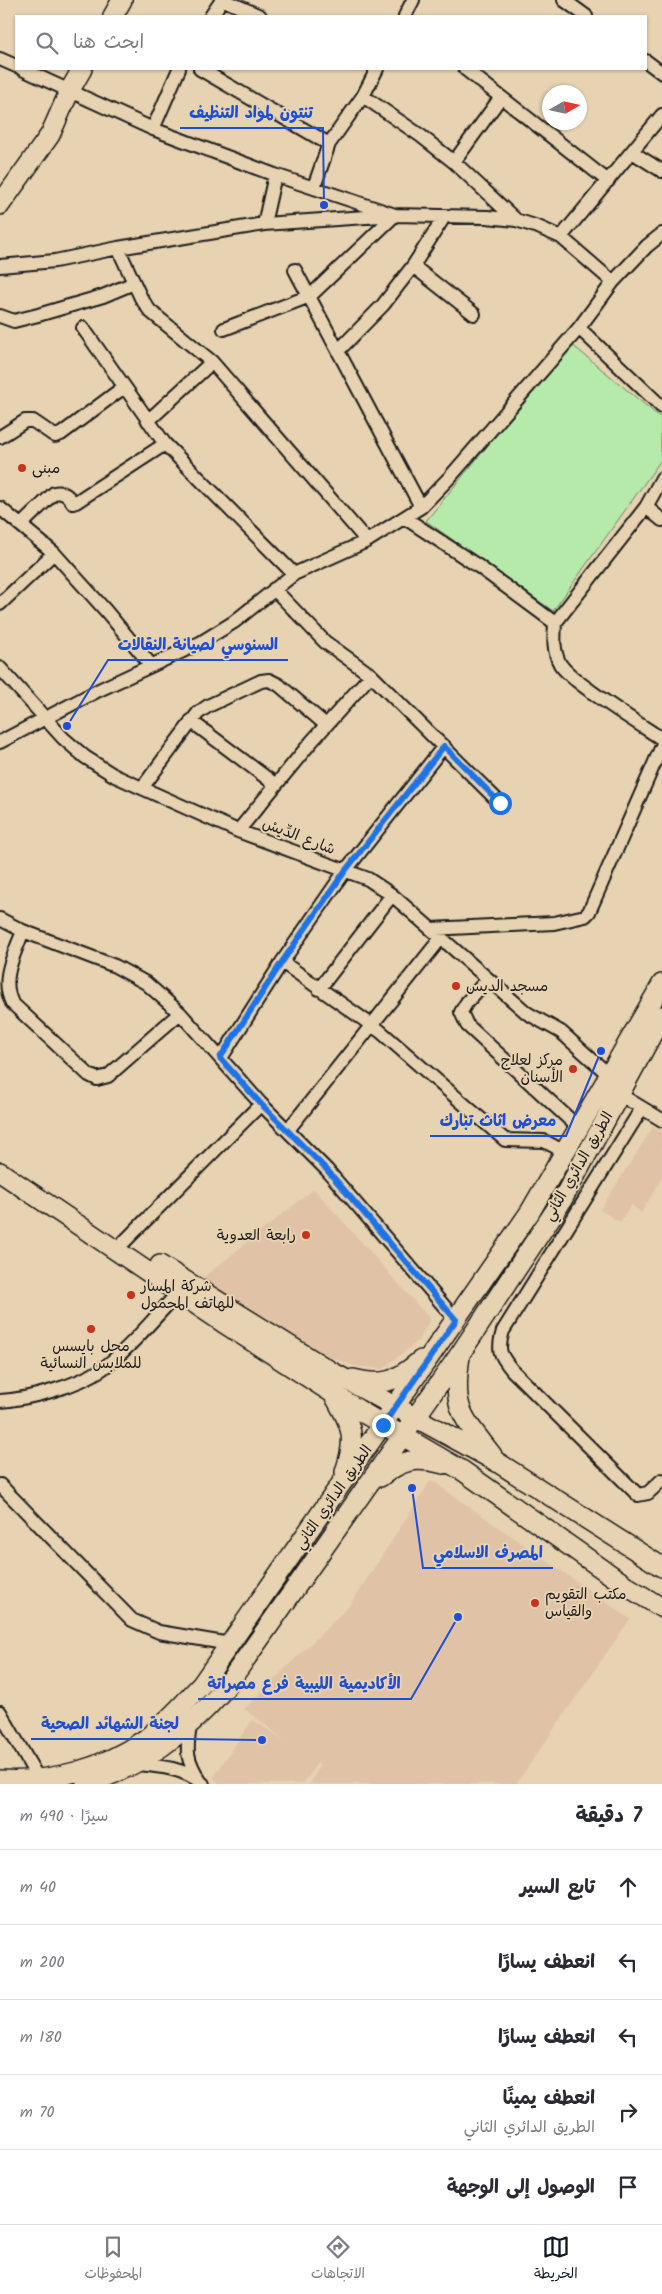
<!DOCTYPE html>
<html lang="ar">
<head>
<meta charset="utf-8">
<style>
	body { margin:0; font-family:Kalam,"Playpen Sans Arabic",sans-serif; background:#f7f7f7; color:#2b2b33; direction:rtl }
	.compass { position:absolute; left:542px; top:85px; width:45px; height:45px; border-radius:50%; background:#fff; box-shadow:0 1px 4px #0004; rotate:81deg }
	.stop { position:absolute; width:15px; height:15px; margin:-11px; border:4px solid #1a73e8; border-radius:50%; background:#fff }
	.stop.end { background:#1a73e8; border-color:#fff; box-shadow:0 1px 5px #0008 }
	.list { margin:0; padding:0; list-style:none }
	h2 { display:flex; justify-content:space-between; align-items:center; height:65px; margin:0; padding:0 20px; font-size:21px }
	h2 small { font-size:16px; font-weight:400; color:#7c7c81 }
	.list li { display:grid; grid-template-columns:32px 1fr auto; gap:15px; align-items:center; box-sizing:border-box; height:75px; padding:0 20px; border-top:1px solid #e1e1e2 }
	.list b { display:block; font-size:19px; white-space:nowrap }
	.list p { margin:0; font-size:16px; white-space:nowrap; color:#7c7c81 }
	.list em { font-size:16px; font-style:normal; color:#7c7c81 }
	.icon { flex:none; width:28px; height:28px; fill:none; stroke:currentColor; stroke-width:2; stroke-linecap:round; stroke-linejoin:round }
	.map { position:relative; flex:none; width:662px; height:1784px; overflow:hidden; direction:ltr }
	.search { position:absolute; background:#fff; box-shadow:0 1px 4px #0004; left:15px; right:15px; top:15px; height:55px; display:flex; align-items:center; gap:12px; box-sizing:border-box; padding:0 18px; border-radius:0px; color:#7c7c81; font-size:19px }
	.sheet { height:440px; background:#fff }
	nav { display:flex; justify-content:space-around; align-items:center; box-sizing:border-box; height:70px; border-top:1px solid #e1e1e2; background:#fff; font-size:14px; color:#7c7c81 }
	nav a { display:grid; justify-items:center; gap:2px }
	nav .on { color:#111827 }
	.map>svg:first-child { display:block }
</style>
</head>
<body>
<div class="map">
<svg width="662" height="1784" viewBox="0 0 662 1784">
	<rect width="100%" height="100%" fill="#e7d2b1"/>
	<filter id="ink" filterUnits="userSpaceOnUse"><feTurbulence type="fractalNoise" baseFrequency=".02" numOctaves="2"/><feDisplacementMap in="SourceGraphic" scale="10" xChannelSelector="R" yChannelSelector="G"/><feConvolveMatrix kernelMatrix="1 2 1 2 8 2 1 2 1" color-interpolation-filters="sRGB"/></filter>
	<g filter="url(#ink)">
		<path fill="#e0c3a6" d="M653 1127 662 1132V1178L641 1213 631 1205 620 1222 600 1210Z
			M314 1189 430 1319 419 1340 383 1369 354 1366 309 1349 199 1281Z
			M431 1480 630 1619 516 1784H310L320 1765 317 1763 303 1784H220L213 1778 252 1720 285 1740 244 1709 350 1605Z"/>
		<path fill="#b6eaab" stroke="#698364" d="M571 344 661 418V460L553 611 426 521Z"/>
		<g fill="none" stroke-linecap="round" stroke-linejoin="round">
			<defs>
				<path id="street" d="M224 0 260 16
					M564 0 586 16
					M211 16 222 0
					M405 16 413 0
					M0 59 16 66
					M646 61 662 73
					M22 69 153 129 275 175 395 215 310 296 224 329
					M200 69 329 144
					M465 69 608 181
					M363 96 421 136 454 162 516 220
					M153 129 179 69
					M632 152 662 171
					M454 162 501 97
					M314 187 329 144 363 96 377 69
					M264 224 275 175
					M561 237 662 115
					M118 248 141 298 150 311 212 362 367 541
					M0 266 55 261 118 248 264 224 395 215 487 217 516 220 538 227 561 237 613 282
					M413 266 474 314
					M295 270 421 507
					M0 316 14 321 38 315 103 296 134 283
					M83 328 165 444 294 574
					M579 328 662 407
					M339 350 383 305 413 266 444 217
					M148 421 212 362
					M0 437 25 421H33L55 436 61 434 124 387
					M662 478 646 507 555 623C554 638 553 651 560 664 571 682 641 725 662 739
					M646 507 662 520
					M0 508 54 553 106 611 151 665
					M405 518 478 566 555 623
					M21 525 54 493C63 491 68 495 73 503L76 502 165 444
					M274 589 325 642 371 675 500 803
					M0 604 54 553
					M0 668 63 738 85 757 115 776 238 831 368 879 392 895 527 1013 561 1032 609 1075 619 1094 662 1120
					M191 721 276 785
					M0 742 99 690 200 643 234 622 294 574 367 541 421 507 450 477 579 328 613 282 647 246 662 234
					M142 788 198 713 208 706 261 681 269 680 279 685 326 725
					M238 831 312 741 371 675
					M0 919 23 931 115 966 146 983 180 1013 261 1104 327 1170 456 1320
					M431 929 554 923 585 916 589 912 662 746
					M23 931C14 955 0 979 12 1003L89 1075 97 1079 108 1076 180 1013
					M282 962 380 1031 505 1140 544 1141 565 1152
					M488 979 467 1002 461 1012 467 1025 579 1128
					M319 989 392 895
					M221 1058 282 962 345 871 444 746
					M642 1108 503 1331C497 1351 500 1355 512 1370L638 1495 648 1493 662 1480
					M288 1130 441 938
					M124 1242 261 1104
					M0 1401C30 1399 77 1386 102 1369 129 1350 159 1312 183 1288
					M0 1485 132 1620 159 1632 230 1644
					M0 1712 39 1780
					M190 1726C186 1751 186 1759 200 1781
					M136 1764C159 1766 185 1768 203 1784"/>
				<path id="primary" d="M113 16 122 0
					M0 205 50 135 70 90 82 69
					M0 1172 222 1322 365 1414 463 1471 628 1587 662 1608
					M160 1265 332 1372 497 1462 662 1567
					M460 1356C452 1409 461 1415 492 1455
					M353 1379C385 1387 396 1381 421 1360
					M334 1395C352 1427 357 1436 345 1472
					M380 1477C403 1459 415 1457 444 1464
					M0 1780C50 1783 103 1769 144 1740 166 1724 184 1703 202 1684L530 1212 662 984
					M86 1784C143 1766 186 1733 225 1688L460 1354 561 1202 662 1016"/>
			</defs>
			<use href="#street" stroke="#1c1c1c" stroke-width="16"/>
			<use href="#primary" stroke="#1c1c1c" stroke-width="22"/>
			<use href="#street" stroke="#e7d2b1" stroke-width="12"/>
			<use href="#primary" stroke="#e7d2b1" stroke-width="19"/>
		</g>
	</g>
	<g fill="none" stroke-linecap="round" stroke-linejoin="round" filter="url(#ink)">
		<path stroke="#1a73e8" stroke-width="6" d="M383 1425 456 1320 327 1170 261 1104 220 1058 282 962 345 871 444 746 500 803"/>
	</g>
	<g fill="#c8321e" stroke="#e7d2b1" stroke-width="2">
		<circle cx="22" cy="468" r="5"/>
		<circle cx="456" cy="986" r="5"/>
		<circle cx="573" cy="1069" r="5"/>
		<circle cx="306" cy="1235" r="5"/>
		<circle cx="131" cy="1295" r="5"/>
		<circle cx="91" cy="1329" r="5"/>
		<circle cx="535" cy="1603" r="5"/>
	</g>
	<g text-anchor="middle" stroke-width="4" stroke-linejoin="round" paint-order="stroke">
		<g font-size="15" fill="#1c1c1c" stroke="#e7d2b1" text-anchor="start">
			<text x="32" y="473">مبنى</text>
			<text x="466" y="991">مسجد الديس</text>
			<text x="563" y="1065" text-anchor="end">مركز لعلاج<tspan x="563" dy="17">الأسنان</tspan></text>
			<text x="296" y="1240" text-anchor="end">رابعة العدوية</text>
			<text x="141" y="1291">شركة المسار<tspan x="141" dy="17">للهاتف المحمول</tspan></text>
			<text x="91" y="1351" text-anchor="middle">محل بايسس<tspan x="91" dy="17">للملابس النسائية</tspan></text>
			<text x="545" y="1599">مكتب التقويم<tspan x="545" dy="17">والقياس</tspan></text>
		</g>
		<g font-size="15" fill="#1c1c1c" stroke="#e7d2b1">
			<text transform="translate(299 836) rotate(21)" y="5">شارع الدِّيسْ</text>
			<text transform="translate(578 1166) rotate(-60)" y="5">الطريق الدائري الثاني</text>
			<text transform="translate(333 1497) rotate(-55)" y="5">الطريق الدائري الثاني</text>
		</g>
	</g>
	<path fill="none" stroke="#1d4ed8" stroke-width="2" d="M324 205L323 128H180M67 726L108 660H288M601 1051L566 1136H430M412 1488L423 1568H553M458 1617L411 1699H198M262 1740L189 1739H31"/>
	<g fill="#1d4ed8" stroke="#e7d2b1" stroke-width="2">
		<circle cx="324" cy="205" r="5"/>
		<circle cx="67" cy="726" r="5"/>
		<circle cx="601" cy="1051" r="5"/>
		<circle cx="412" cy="1488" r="5"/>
		<circle cx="458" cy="1617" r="5"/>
		<circle cx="262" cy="1740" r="5"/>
	</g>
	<g font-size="16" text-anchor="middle" font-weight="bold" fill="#1d4ed8" stroke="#e7d2b1" stroke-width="4" stroke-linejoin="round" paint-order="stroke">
		<text x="251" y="118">تنتون لمواد التنظيف</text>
		<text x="198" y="650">السنوسي لصيانة النقالات</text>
		<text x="498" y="1126">معرض اثاث تبارك</text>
		<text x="488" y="1558">المصرف الاسلامي</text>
		<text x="304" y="1689">الأكاديمية الليبية فرع مصراتة</text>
		<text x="110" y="1729">لجنة الشهائد الصحية</text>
	</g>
</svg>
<svg class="compass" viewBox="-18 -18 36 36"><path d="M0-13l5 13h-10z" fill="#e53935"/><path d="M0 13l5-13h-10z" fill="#7c7c81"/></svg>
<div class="stop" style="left:500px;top:803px"></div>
<div class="stop end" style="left:383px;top:1425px"></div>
<div class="search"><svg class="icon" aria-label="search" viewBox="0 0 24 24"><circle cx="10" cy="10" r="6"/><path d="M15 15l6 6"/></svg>ابحث هنا</div>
</div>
<section class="sheet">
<h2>7 دقيقة<small>سيرًا · 490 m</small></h2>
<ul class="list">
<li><svg class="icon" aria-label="ahead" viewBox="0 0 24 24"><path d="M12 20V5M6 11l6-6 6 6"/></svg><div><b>تابع السير</b></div><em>40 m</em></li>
<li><svg class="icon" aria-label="left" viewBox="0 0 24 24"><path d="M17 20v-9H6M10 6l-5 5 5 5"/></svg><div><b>انعطف يسارًا</b></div><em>200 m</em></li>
<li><svg class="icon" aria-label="left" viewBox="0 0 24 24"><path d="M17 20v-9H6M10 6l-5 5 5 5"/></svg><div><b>انعطف يسارًا</b></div><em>180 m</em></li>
<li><svg class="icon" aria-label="right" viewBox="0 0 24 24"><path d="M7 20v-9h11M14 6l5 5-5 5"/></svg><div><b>انعطف يمينًا</b><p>الطريق الدائري الثاني</p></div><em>70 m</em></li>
<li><svg class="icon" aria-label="arrive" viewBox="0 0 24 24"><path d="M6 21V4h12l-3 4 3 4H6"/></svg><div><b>الوصول إلى الوجهة</b></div></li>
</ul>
</section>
<nav>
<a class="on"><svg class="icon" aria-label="map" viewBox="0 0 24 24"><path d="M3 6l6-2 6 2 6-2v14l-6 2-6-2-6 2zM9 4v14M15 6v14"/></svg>الخريطة</a>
<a><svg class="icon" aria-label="directions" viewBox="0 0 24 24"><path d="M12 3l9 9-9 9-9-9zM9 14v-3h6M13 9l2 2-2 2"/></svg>الاتجاهات</a>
<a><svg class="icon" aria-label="saved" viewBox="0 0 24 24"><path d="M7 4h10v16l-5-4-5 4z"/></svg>المحفوظات</a>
</nav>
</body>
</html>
